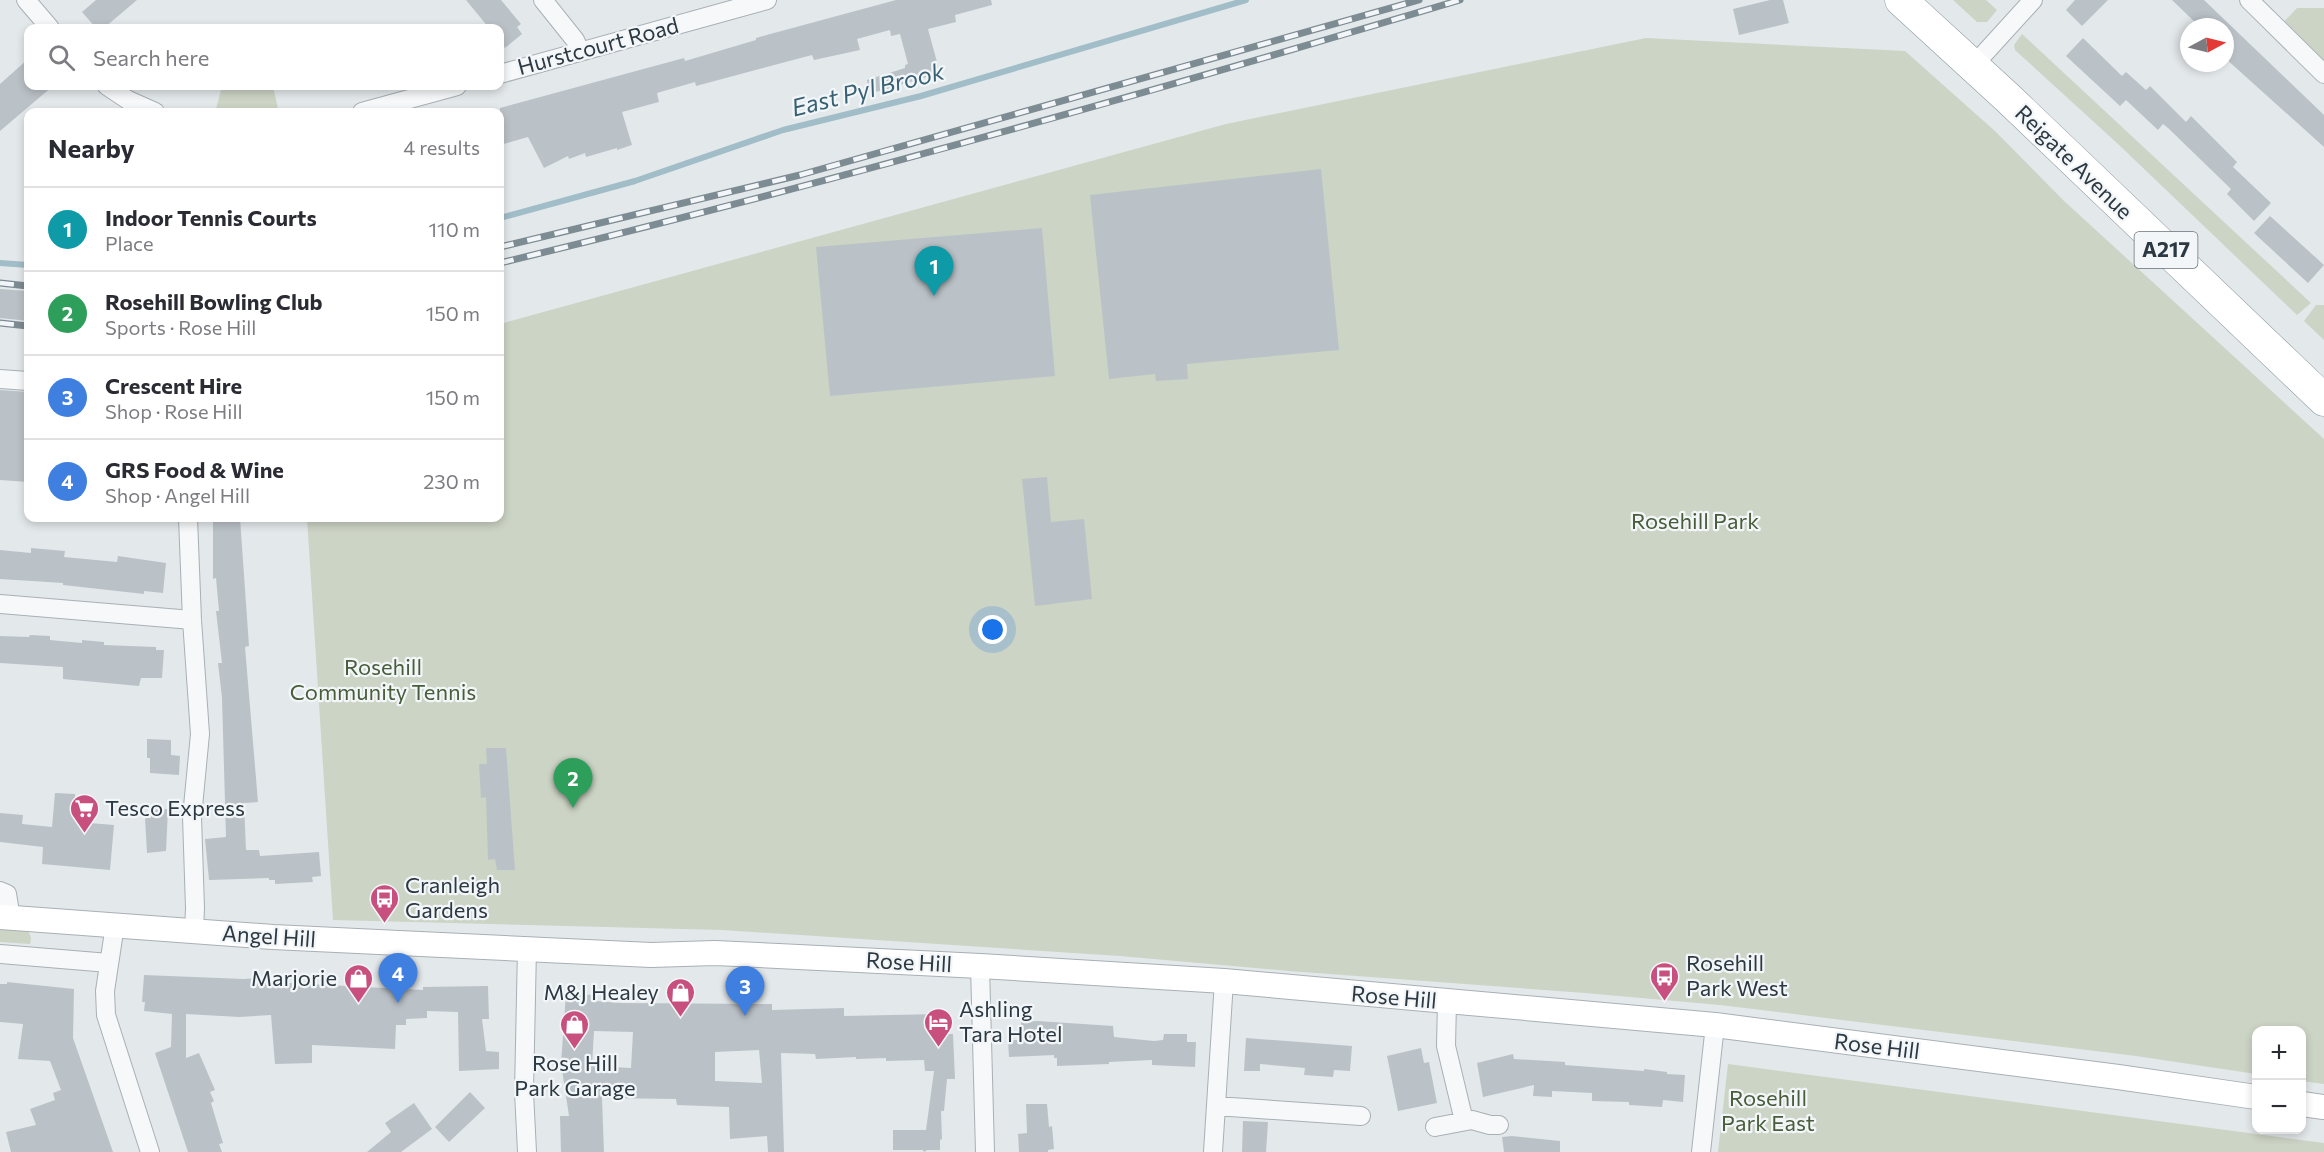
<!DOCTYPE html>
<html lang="en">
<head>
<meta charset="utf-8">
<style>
	body { margin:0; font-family:Commissioner,sans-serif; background:#f7f7f7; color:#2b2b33 }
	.controls { position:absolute; right:18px; bottom:18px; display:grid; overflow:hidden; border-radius:12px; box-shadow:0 3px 9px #0003 }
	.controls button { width:54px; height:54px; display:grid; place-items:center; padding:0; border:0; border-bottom:2px solid #e1e1e2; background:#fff; color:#2b2b33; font:30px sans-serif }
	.compass { position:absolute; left:2180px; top:18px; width:54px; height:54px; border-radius:50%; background:#fff; box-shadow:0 3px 9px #0003; rotate:83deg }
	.you { position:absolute; left:993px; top:630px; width:21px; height:21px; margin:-15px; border:4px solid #fff; border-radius:50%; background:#1a73e8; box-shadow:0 0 0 9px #1a73e833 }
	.badge { display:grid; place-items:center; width:39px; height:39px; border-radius:50%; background:#c8507f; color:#fff; font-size:20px; font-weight:700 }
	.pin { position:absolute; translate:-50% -50px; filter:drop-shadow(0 2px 3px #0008) }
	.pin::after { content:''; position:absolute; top:32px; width:21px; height:18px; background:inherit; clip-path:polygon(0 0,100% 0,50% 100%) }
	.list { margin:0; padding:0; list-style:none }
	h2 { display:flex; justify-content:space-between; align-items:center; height:78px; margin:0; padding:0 24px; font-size:26px }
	h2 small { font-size:20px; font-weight:400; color:#7c7c81 }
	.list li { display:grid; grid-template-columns:39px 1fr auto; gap:18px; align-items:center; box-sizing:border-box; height:84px; padding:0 24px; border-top:2px solid #e1e1e2 }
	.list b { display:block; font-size:22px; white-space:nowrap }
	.list p { margin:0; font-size:20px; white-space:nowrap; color:#7c7c81 }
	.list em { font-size:20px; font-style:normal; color:#7c7c81 }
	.icon { flex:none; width:33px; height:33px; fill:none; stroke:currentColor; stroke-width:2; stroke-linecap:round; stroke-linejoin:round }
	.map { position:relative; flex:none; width:2324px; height:1152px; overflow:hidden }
	.search { position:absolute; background:#fff; box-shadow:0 3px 9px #0003; left:24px; top:24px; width:480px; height:66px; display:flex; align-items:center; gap:15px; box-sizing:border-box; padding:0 21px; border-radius:12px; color:#7c7c81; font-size:22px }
	.panel { position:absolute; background:#fff; box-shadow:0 3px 9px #0003; left:24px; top:108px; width:480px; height:414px; border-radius:12px }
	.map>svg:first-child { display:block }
</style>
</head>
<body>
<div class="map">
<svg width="2324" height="1152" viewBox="0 0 2324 1152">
	<rect width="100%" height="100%" fill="#e3e8eb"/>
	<path fill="#ccd4c5" d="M1953 0H1986L1997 10 1987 22H1977Z
		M2297 8H2324V69L2280 26Z
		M2022 34 2311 303 2297 315 2118 144 2015 50 2014 45Z
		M1646 38 1905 51 1996 132 2063 200 2324 439V1084L2302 1081V1030H2256V1074L2136 1056 1720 1005 1585 993 1289 971 1120 956 722 930 333 920 307 518H500V324L1226 124Z
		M222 86H273L278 109C267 117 230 112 216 109Z
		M2316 305H2324V340L2304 321Z
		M0 927 28 930 31 938 30 944 0 942Z
		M1728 1064 2324 1143V1152H1718Z"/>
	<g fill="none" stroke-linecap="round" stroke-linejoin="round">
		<path stroke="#a0bdc8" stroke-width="6" d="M500 218 635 181 783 130 921 96 1246 0
			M0 263 28 265"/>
	</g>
	<path fill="#bbc2c7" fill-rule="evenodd" d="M96 0H137L104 28H96L82 12Z
		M466 0H501L521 24 517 27 522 34 505 48 500 41V28H489Z
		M896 0H991L992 5 955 15 956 22 928 29 940 73 900 85 901 86 870 93 867 80 905 68V65L908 64 900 34 891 36 890 30 857 39 860 50 814 60 812 55 696 86 695 82 657 93 659 102 622 112 632 145 617 150V148L586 157 585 153 569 159 568 156 544 168 528 137 500 145V108L684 58 685 61 756 40V38Z
		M1770 0H1783L1789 23 1739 35 1733 9Z
		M2075 0H2108L2082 26 2066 10Z
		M2172 0H2204L2324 115V147L2225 58V27H2200Z
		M2083 38 2122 76 2126 72 2146 90 2150 86 2186 122 2191 116 2237 162 2233 167 2271 203 2254 221 2227 194 2231 189 2168 128 2163 124 2158 130 2126 100 2120 106 2066 56Z
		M28 59V86H53L0 131V84Z
		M1321 169 1339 350 1187 364 1188 379 1156 381 1155 374 1109 379 1090 195Z
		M2270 216 2324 265 2308 283 2254 233Z
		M1042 228 1055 376 830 396 816 247Z
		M0 289 28 291V321L0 318Z
		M0 390 28 392V482L0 480Z
		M1047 477 1051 522 1084 519 1092 599 1035 606 1022 479Z
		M213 518H240L249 646 245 647 258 802 244 803 246 850H259L260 856 319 852 321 876 312 877 313 882 275 884V880H269V878L209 880 205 839 226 837 222 698 218 663H222L216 611H219L216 578 213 579Z
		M31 548 65 551 64 557 117 562 118 556 166 563 163 593 144 591V594L63 585V583L0 579V550L31 553Z
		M30 635 50 636V640L82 643V640L104 642V645L156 647V650H164L162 678H141L139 686 63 679V667L0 663V636L29 637Z
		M147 739 171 740V755L180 756 179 775 150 773V758H147Z
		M486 748H506L515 870H497L495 859 488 860 486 797 481 798 479 764H487Z
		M55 793 75 794V800L80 801 77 822 114 825 110 870 42 864 43 847 0 842V813L23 815 22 824 52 827Z
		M168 809 166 851 147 853 145 818H151V810Z
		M144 975 244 979 271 977V982L423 990V987L488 986 489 1019H482L486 1051 499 1052V1069L459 1071 458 1012 427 1011V1018L406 1019V1025H396L395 1049 312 1045V1063L275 1064 271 1015 239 1017 186 1014V1058L199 1053 215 1090 210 1092 214 1101 211 1103 223 1143 219 1144 222 1152H188L155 1053 171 1047 172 1014 144 1011 145 1002H142Z
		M7 982 74 989 73 1038 113 1152H11L6 1132 36 1125 30 1109 55 1100 53 1093 61 1090 50 1061 18 1059 23 1024 0 1022V984H7Z
		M566 994 597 995 596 1001 620 1003 772 1004V1010L844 1008V1016L939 1014V1024L949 1034H953L955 1079H947L944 1111H941L942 1139 940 1140V1150H927L924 1152 923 1150H893V1130H926L934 1071H925L924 1060 886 1061V1058L856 1059V1057L816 1059 815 1054 781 1053 784 1152H768L767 1136 730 1139 729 1107 677 1105 676 1099 602 1098 604 1152H561L560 1116H569L561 1063ZM594 1031 633 1032 631 1068 592 1066ZM759 1050 762 1083 715 1081V1052Z
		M1038 1021 1113 1026 1114 1037 1154 1041 1163 1040 1164 1034H1187V1042H1196L1195 1067 1152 1065V1060L1109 1062V1064L1057 1066V1058H1054V1055L1009 1057 1008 1040H1022L1021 1022Z
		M1246 1038 1352 1046 1350 1071 1334 1070 1333 1077 1304 1075 1305 1068 1260 1064V1071H1244Z
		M1421 1048 1424 1063 1429 1062 1437 1103 1398 1111 1387 1056Z
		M1513 1054 1514 1059 1565 1062V1065L1644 1071V1069L1667 1072V1074L1685 1075 1683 1102 1663 1100 1662 1107 1629 1105V1102L1592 1101V1093L1552 1091V1097L1533 1096 1534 1085 1483 1097 1477 1063Z
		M470 1092 485 1108 449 1142 435 1127Z
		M414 1103 432 1129 401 1152H367L391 1132 385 1123Z
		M1026 1104H1047L1049 1127 1052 1126 1054 1149 1048 1150V1152H1019L1018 1134 1027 1133Z
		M1243 1121 1268 1122 1266 1152H1242Z
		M1512 1136 1560 1141V1152H1504L1502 1137Z"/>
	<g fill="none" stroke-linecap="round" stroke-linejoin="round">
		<defs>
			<path id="street" d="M26 0 50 28
				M543 0 575 40 580 51
				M2249 0 2324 74
				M1972 67 2033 0
				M500 74 767 0
				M107 86 128 100 155 112
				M362 112 457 86
				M0 379 28 381
				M188 518 192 620 200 734 192 817 195 908 194 931
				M0 604 192 620
				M0 891 7 894 11 918
				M115 925 105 991 106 1015 150 1152
				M527 948 524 1092 527 1152
				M0 954 109 963
				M980 966 985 1152
				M1447 1002 1446 1046 1464 1121
				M1216 1106 1361 1116
				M1435 1127 1472 1120 1490 1125H1499
				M1213 1152 1224 981
				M1701 1152 1715 1025"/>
			<path id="secondary" d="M0 917 273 937 651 955 715 953 778 956 980 966 1224 981 1715 1025 2118 1077 2256 1097
				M2302 1104 2324 1107"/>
			<path id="highway" d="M1901 0 2009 99 2324 400"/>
		</defs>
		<use href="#street" stroke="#a8b0b5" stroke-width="20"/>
		<use href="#secondary" stroke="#a8b0b5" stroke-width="26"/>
		<use href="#highway" stroke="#8b99a1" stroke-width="33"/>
		<use href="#street" stroke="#f6f8f9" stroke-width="18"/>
		<use href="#secondary" stroke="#fff" stroke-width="24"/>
		<use href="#highway" stroke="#fff" stroke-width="32"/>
		<defs>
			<path id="rail" d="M500 247 800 175 1419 0
				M500 263C822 185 1142 95 1460 0
				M0 283 28 286
				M0 323 28 326"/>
		</defs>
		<use href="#rail" stroke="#7d8b93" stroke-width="7"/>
		<use href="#rail" stroke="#f3f6f8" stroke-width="4.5" stroke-dasharray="14" stroke-linecap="butt"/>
	</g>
	<defs>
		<symbol id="supermarket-pin" viewBox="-11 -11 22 30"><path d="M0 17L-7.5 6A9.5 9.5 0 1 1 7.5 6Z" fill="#c8507f" stroke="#f3f6f8"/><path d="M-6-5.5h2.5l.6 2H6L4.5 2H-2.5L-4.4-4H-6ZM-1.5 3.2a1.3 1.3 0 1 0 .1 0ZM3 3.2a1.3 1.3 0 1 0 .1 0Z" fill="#fff"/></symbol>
		<symbol id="bus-pin" viewBox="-11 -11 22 30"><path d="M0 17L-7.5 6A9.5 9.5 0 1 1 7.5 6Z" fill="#c8507f" stroke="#f3f6f8"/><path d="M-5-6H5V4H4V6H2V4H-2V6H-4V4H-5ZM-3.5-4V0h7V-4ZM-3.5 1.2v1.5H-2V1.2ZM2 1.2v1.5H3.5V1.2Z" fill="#fff"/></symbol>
		<symbol id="shop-pin" viewBox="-11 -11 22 30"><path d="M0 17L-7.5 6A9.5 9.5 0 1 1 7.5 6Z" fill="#c8507f" stroke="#f3f6f8"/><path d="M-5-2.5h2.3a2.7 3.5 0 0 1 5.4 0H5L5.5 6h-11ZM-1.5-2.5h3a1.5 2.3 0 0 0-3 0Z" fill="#fff"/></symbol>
		<symbol id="hotel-pin" viewBox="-11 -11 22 30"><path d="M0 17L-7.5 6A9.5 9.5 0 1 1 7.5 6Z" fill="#c8507f" stroke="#f3f6f8"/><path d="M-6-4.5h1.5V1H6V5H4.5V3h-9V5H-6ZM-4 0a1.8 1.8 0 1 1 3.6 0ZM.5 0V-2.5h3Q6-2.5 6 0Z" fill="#fff"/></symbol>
	</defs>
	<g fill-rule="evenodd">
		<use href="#supermarket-pin" x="68" y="792" width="33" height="45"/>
		<use href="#bus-pin" x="368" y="882" width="33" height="45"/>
		<use href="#bus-pin" x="1648" y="960" width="33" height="45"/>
		<use href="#shop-pin" x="342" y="962" width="33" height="45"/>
		<use href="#shop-pin" x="664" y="976" width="33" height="45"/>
		<use href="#hotel-pin" x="922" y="1006" width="33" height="45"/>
		<use href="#shop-pin" x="558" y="1008" width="33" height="45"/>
	</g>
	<g text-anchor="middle" stroke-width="4.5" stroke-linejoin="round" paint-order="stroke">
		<rect fill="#f3f6f8" stroke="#687279" stroke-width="1.5" x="2134.5" y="232" width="63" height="36" rx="4.5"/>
		<g font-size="21" font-weight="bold" fill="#2c3942">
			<text x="2166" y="257">A217</text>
		</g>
		<g font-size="22" fill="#2c3942" stroke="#f3f6f8">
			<text transform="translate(598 46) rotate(-15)" y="8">Hurstcourt Road</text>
			<text transform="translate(2074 162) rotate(44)" y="8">Reigate Avenue</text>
			<text transform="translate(269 936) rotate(4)" y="8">Angel Hill</text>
			<text transform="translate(909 962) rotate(3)" y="8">Rose Hill</text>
			<text transform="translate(1394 997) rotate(5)" y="8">Rose Hill</text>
			<text transform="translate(1877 1046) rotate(7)" y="8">Rose Hill</text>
		</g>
		<g font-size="22" fill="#495d3a" stroke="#f3f6f8">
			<text x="1695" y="529">Rosehill Park</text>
			<text x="383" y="675">Rosehill<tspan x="383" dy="25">Community Tennis</tspan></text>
			<text x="1768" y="1106">Rosehill<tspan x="1768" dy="25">Park East</tspan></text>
		</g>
		<g font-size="22" fill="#2c3942" stroke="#f3f6f8" text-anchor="start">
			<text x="105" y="816">Tesco Express</text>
			<text x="405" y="893">Cranleigh<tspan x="405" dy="25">Gardens</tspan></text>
			<text x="1686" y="971">Rosehill<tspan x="1686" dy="25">Park West</tspan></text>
			<text x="337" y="986" text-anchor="end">Marjorie</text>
			<text x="659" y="1000" text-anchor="end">M&amp;J Healey</text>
			<text x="959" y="1017">Ashling<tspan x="959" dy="25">Tara Hotel</tspan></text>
			<text x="575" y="1071" text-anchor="middle">Rose Hill<tspan x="575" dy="25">Park Garage</tspan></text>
		</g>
		<g font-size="24" font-style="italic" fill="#386174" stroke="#f3f6f8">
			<text transform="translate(868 90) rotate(-14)" y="8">East Pyl Brook</text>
		</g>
	</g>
</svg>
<div class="controls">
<button>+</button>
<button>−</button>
</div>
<svg class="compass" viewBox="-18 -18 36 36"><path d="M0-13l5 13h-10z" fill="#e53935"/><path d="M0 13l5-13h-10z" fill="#7c7c81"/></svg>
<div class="you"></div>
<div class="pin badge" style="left:934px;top:296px;background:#0f9aa8">1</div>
<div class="pin badge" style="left:573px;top:808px;background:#2e9e5b">2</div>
<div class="pin badge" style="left:745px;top:1016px;background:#3f7fe0">3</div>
<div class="pin badge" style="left:398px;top:1003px;background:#3f7fe0">4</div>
<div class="search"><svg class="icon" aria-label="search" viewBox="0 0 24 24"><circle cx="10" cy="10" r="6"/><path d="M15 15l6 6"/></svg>Search here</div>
<section class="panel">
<h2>Nearby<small>4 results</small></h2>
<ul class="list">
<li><span class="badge" style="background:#0f9aa8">1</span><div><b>Indoor Tennis Courts</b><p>Place</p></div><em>110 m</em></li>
<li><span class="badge" style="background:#2e9e5b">2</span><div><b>Rosehill Bowling Club</b><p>Sports · Rose Hill</p></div><em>150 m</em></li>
<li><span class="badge" style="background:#3f7fe0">3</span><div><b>Crescent Hire</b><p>Shop · Rose Hill</p></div><em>150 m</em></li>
<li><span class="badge" style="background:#3f7fe0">4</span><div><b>GRS Food &amp; Wine</b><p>Shop · Angel Hill</p></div><em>230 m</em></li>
</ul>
</section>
</div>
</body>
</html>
